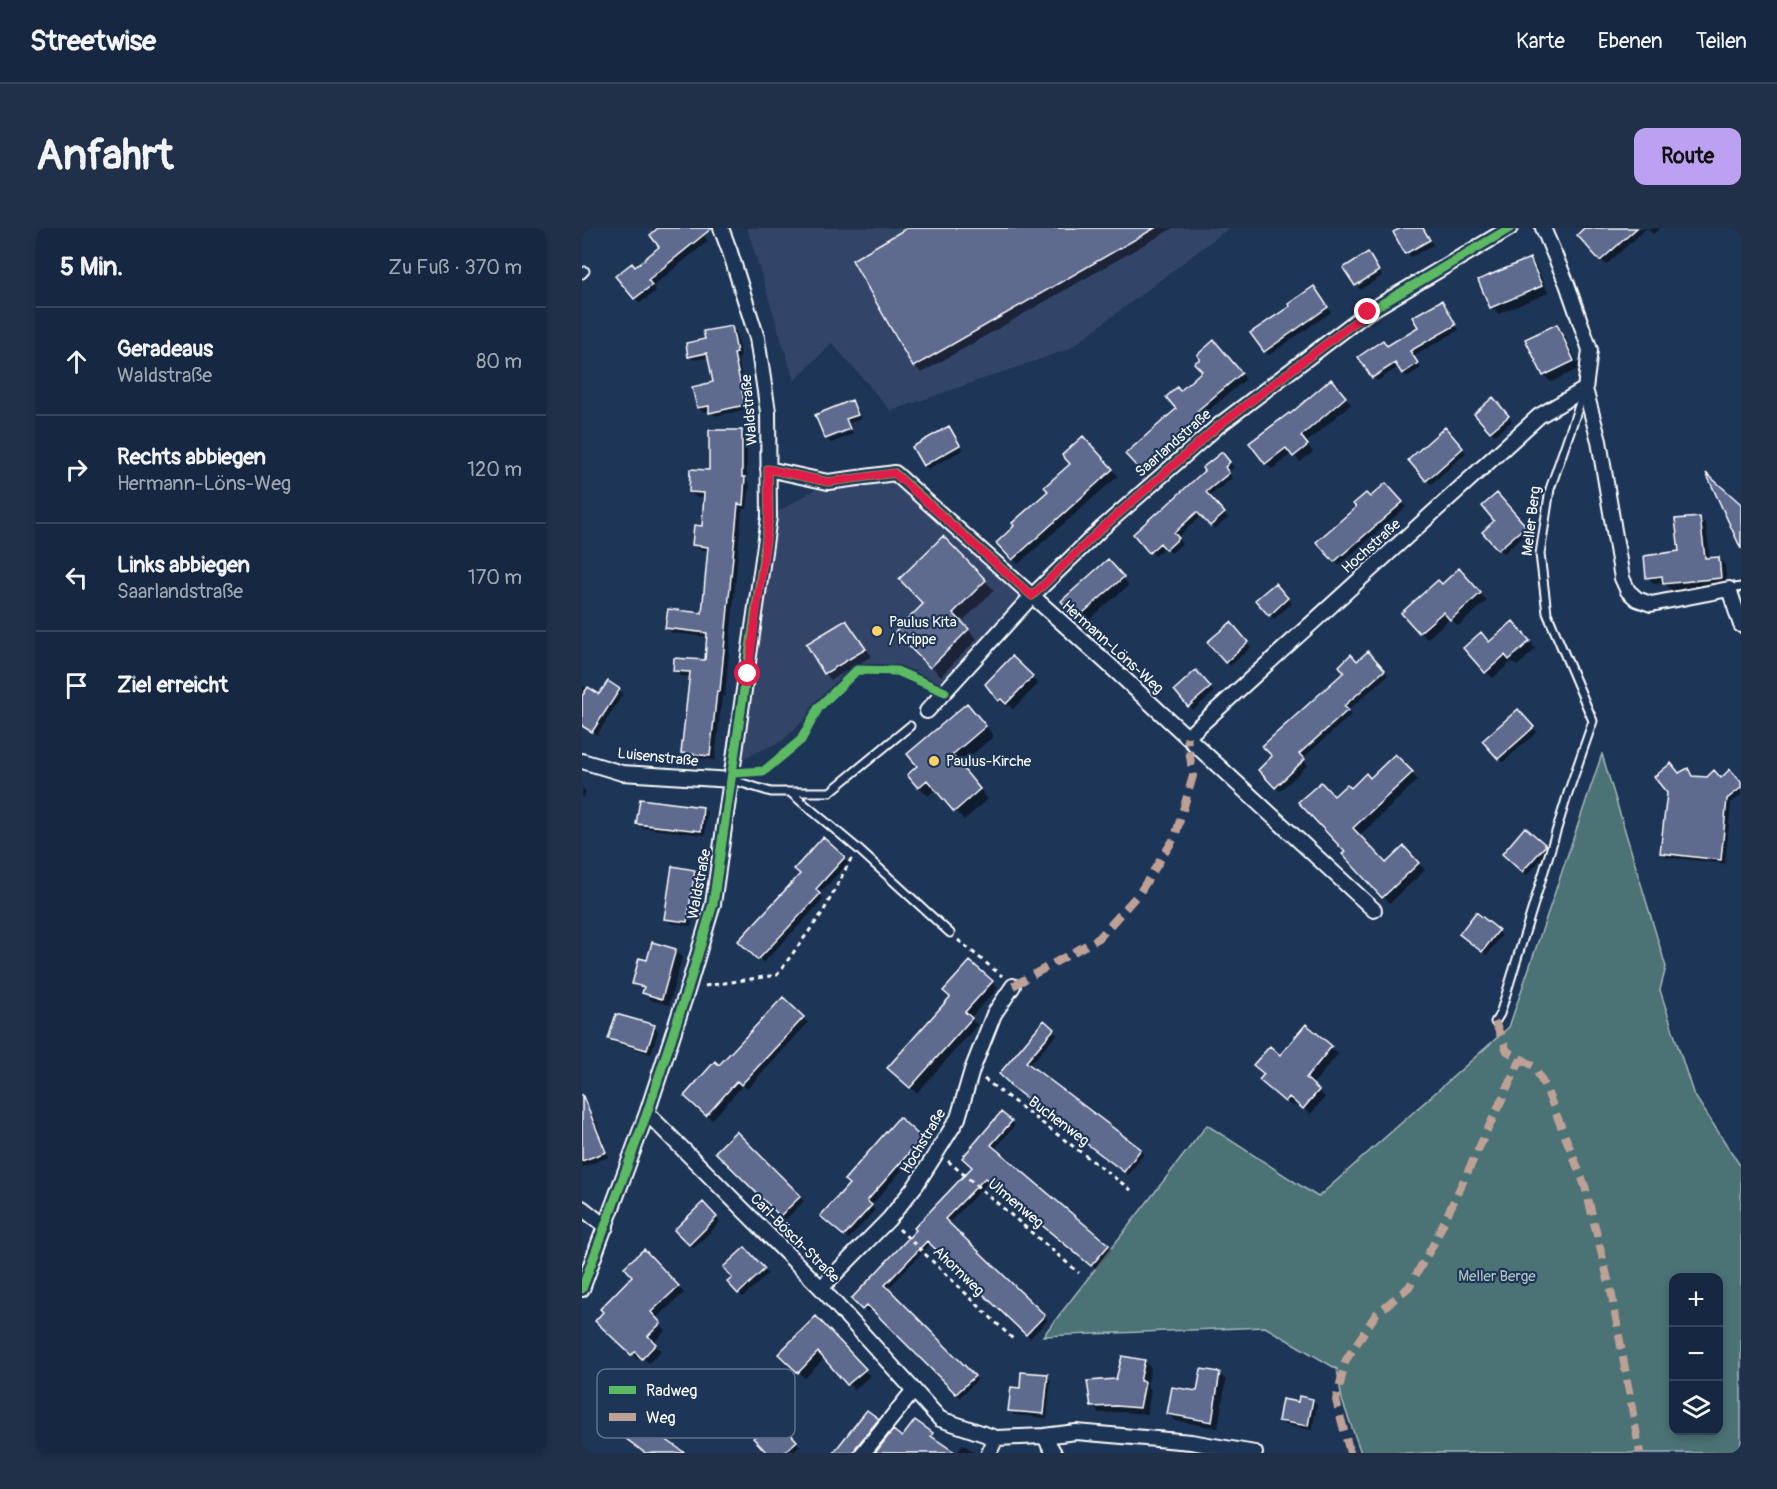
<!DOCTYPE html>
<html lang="de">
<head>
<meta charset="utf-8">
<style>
	body { margin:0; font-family:Pangolin,sans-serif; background:#1f3048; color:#f1f3f6 }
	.controls { position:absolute; right:18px; bottom:18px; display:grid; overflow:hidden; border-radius:12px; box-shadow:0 3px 9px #0003 }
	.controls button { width:54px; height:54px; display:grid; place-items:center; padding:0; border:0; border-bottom:2px solid #35445a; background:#162841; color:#f1f3f6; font:30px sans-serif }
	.stop { position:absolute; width:18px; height:18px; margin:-14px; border:4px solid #e11d48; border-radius:50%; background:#fff }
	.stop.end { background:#e11d48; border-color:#fff; box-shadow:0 2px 6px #0008 }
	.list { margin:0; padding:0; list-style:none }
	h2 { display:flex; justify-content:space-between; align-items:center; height:78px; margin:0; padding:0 24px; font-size:26px }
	h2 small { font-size:20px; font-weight:400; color:#9ea6b1 }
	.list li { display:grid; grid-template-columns:39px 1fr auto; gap:18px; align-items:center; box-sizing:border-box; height:108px; padding:0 24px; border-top:2px solid #35445a }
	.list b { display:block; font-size:22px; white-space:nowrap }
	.list p { margin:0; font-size:20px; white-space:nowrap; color:#9ea6b1 }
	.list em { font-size:20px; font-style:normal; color:#9ea6b1 }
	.icon { flex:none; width:33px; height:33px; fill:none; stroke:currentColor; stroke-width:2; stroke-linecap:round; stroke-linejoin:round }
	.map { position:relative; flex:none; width:1159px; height:1225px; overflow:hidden; border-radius:12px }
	header { display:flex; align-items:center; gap:36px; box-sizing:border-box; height:84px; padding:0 30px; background:#162841; border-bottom:2px solid #35445a }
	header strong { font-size:28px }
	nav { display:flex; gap:33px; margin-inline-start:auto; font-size:21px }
	.intro { display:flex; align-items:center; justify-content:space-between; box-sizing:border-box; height:144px; padding:0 36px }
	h1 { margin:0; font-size:42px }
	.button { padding:15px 27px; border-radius:12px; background:#bca0f2; color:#111; font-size:21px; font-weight:700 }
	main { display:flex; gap:36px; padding:0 36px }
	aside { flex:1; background:#162841; border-radius:12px; box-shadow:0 3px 9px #0003 }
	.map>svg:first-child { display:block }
</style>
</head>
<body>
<header>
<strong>Streetwise</strong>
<nav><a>Karte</a><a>Ebenen</a><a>Teilen</a></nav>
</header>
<div class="intro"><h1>Anfahrt</h1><a class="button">Route</a></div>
<main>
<aside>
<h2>5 Min.<small>Zu Fuß · 370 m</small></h2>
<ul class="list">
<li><svg class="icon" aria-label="ahead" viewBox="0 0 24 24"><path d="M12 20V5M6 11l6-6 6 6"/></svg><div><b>Geradeaus</b><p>Waldstraße</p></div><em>80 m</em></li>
<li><svg class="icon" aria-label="right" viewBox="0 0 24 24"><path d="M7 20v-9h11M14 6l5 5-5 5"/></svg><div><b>Rechts abbiegen</b><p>Hermann-Löns-Weg</p></div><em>120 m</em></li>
<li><svg class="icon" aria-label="left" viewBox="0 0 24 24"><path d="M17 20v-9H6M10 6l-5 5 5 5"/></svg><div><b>Links abbiegen</b><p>Saarlandstraße</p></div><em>170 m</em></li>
<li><svg class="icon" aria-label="arrive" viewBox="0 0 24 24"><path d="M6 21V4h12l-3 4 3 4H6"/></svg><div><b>Ziel erreicht</b></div></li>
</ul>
</aside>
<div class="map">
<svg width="1159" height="1225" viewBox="0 0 1159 1225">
	<rect width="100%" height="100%" fill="#1d3557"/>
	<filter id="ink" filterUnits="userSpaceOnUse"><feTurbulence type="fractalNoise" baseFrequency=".0167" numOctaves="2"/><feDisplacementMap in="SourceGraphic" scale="12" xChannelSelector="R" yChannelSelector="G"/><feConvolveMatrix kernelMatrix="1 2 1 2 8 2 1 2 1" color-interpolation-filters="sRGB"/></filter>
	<g filter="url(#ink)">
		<path fill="#314568" d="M165 0H647L487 121 309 183 250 115 212 153Z
			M313 245 450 368 367 461 330 442 279 438 200 513 153 534 187 289 246 254Z"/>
		<path fill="#4c7274" stroke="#a6b8ba" stroke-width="1.5" fill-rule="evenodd" d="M1020 526 1084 739 1078 762 1111 865 1159 939V1225H779L760 1172 755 1141 683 1099 461 1108 625 897 736 969 927 799ZM1092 1050H1136V1202H1092Z"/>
		<path fill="#0007" d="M78 0H116L126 13 71 58 74 63 58 75 53 70V40L79 19Z
			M323 0H591L339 145 333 138 272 33 324 2Z
			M822 0H842L851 17 829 29 825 25Z
			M1004 0H1078L1071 6 1065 0 1024 37 997 7Z
			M786 26 800 48 778 62 774 57Z
			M948 31 954 38 966 65 916 86 910 79Z
			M736 64 749 84 687 127 683 123 710 78Z
			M860 74 877 102 831 128 839 140 825 149 817 139 795 153 791 149 806 119 838 99Z
			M975 98 981 105 998 140 969 154 962 147Z
			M150 100 154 104 159 129 156 130 166 181 133 188 128 182 121 184 116 180 133 155 127 129 112 132 108 128Z
			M637 119 664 151 619 189 625 195 603 213 602 212 566 247 545 226 596 181 598 164 622 144Z
			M755 159 769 176 724 215 731 224 718 234 710 225 690 241 684 235Z
			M911 171 930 193 913 207 909 203Z
			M269 174 274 178 279 191 267 195 269 199 244 209Z
			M367 200 381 222 346 241 342 237Z
			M270 202 271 206 249 215 246 212Z
			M160 203 165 208V253L168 256 165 281H160L143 468H140L133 532 106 529 101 524 109 449 98 448 92 443 125 434 126 409 90 405 85 399 121 387 127 323 117 321 111 316 121 300 123 269H113L108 263 129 244Z
			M867 205 884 225 849 256 845 252Z
			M507 215 536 248 436 336 416 315 469 264Z
			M644 230 652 239 646 244 650 250 627 269 646 290 633 301 620 287 595 310 600 316 589 325 583 319 573 328 553 306Z
			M804 257 824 279 757 337 753 333 788 271Z
			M919 271 948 303 922 325 902 304 914 293Z
			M1118 290 1124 297 1128 331 1136 330 1143 337 1145 356 1090 363 1082 355 1072 356 1066 349 1098 325Z
			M361 310 412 362 379 395 395 411 359 448 315 404 343 376Z
			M532 340 547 357 502 396 495 390Z
			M884 349 905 373 876 398 868 390 845 411 838 404 860 358Z
			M693 357 710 375 692 391 675 372Z
			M264 394 290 428 249 452 243 445Z
			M649 396 669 419 648 438 644 433Z
			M937 402 954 421 935 438 930 433 911 450 904 444 908 415Z
			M786 425 806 447 765 483 769 487 720 531 726 537 698 563 678 542Z
			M430 430 456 456 431 481 426 476 424 479 417 472Z
			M614 444 632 464 611 482 594 462Z
			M0 457 17 469 37 462 41 466 15 507 0 498Z
			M936 483 955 504 921 534 917 530Z
			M394 486 412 508 378 537 406 571 382 592 354 561 346 568 337 559Z
			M813 528 836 552 777 608 805 637 822 620 843 642 808 675 762 626 765 624 752 570 788 552Z
			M1106 542 1112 550 1139 552 1152 547 1159 555V567L1149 575 1143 636 1084 629 1080 625 1087 565 1097 546Z
			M0 560 4 564 0 571Z
			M121 580 125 584 123 607 60 600 56 595Z
			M242 611 266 635 237 666 242 671 181 735 158 713 219 646Z
			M963 618 967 622 945 647 922 626Z
			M112 643 117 647 109 698 88 695 84 691Z
			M894 686 920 707 905 727 883 710Z
			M93 722 100 729 87 777 69 772 62 763 52 756 66 734Z
			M388 735 416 760 388 790 395 797 335 865 313 846 369 770Z
			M201 771 226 795 165 861 161 857 130 892 109 873Z
			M462 794 475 806 447 838 562 926 546 947 429 857Z
			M724 798 756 826 730 857 743 869 729 886 715 875 711 879 686 858 683 847Z
			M72 799 76 803 69 826 32 814 28 810Z
			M0 885 8 887 13 891 27 929 0 939Z
			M317 891 343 915 289 978 293 982 267 1011 245 992 268 956Z
			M429 894 433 897 412 922 530 1021 514 1041 408 952 366 996 466 1092 448 1110 349 1015 305 1062 395 1152 378 1169 289 1079 285 1084 271 1071 392 940 382 930Z
			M154 905 222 973 203 992 135 924Z
			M121 976 138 994 112 1020 94 1002Z
			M163 1021 186 1046 161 1069 147 1054 152 1050Z
			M62 1023 102 1065 73 1091 84 1102 71 1115 79 1123 67 1135 59 1128 56 1132 15 1093 52 1048Z
			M234 1090 288 1148 272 1162 243 1130 223 1150 198 1126Z
			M562 1133 569 1140 565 1158 569 1162 565 1186 542 1184 517 1185 510 1178 535 1153Z
			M638 1146 644 1152 636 1200 594 1193 587 1186 616 1165Z
			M465 1148 469 1152 465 1190 432 1187 428 1182Z
			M731 1172 735 1176 730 1202 702 1197 698 1193 717 1175Z
			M193 1191 218 1218 210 1225H187Z
			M296 1192 301 1197 279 1225H253Z
			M381 1216 393 1225H375Z"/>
		<path fill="#5f6b8f" stroke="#fff" stroke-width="1.5" d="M76 0H130L66 52 70 57 52 71 33 48 50 35 53 39 77 19 68 7Z
			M325 0H573L331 139 270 32Z
			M819 0H841L848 12 823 26 811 4Z
			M1002 0H1055L1018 33 995 7Z
			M786 24 797 43 773 58 761 40Z
			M948 30 960 58 908 80 896 52Z
			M732 58 746 79 682 124 668 105 708 78 706 76Z
			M860 72 874 97 828 123 836 135 820 146 813 135 790 150 776 129 801 112 805 118 836 99 830 89Z
			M975 96 992 133 961 148 943 111Z
			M150 98 155 125 152 126 163 177 127 185V178L115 180 110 159 131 154 125 125 106 129 104 115 123 111 121 103Z
			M632 112 660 145 615 183 620 189 597 209 596 208 559 243 543 226 594 181 584 169 595 159 598 163 620 143 612 135 618 131 615 127Z
			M749 151 764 169 719 208 726 217 711 229 704 220 683 236 667 215 707 185 708 186Z
			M911 169 927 188 908 204 892 186Z
			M270 172 276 187 264 191 268 201 243 211 233 187Z
			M367 198 378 217 341 238 330 219Z
			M863 199 881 220 844 253 826 232Z
			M127 202H160V249H163L161 277 156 276 138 463H135L128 528 99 525 108 444 91 443 92 430 123 432 125 405 83 400 86 381 120 385 126 319 110 317 112 297 120 298 122 265 107 264 108 241 127 242Z
			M501 208 531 241 430 332 414 315 432 298 430 295 466 263 462 259 488 236 480 227Z
			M640 224 648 234 643 239 647 245 624 264 643 285 628 298 615 284 592 305 597 310 584 322 578 315 567 325 551 306 574 285 575 286 622 243 620 240Z
			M1124 245 1159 276V321Z
			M804 255 821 274 752 334 734 314 774 279 771 276 784 265 788 269Z
			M915 265 944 298 916 322 900 304 912 293 900 278Z
			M1118 289 1123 330 1137 329 1139 350 1081 356 1080 348 1064 350 1062 328 1097 323 1093 291Z
			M361 308 404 352 371 385 387 401 348 440 313 404 341 376 317 351Z
			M526 331 542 349 494 391 479 373Z
			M877 340 899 365 868 392 861 384 837 405 819 385 856 352 860 356Z
			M693 355 706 370 687 388 673 372Z
			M264 392 284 421 242 446 224 416Z
			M931 393 948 413 927 432 923 427 903 445 881 420 899 404 907 414Z
			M649 394 666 414 643 435 625 414Z
			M786 423 803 442 762 478 766 482 717 526 723 531 693 560 676 542 690 528 680 518 762 444 757 438 769 426 775 433Z
			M430 428 451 448 424 476 419 471 416 473 403 456Z
			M614 442 629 459 606 479 592 462Z
			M26 453 38 461 10 504 0 498V468L6 459 17 466Z
			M385 475 404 498 370 527 398 561 372 584 345 552 336 560 325 547 335 538 325 526Z
			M936 481 952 499 916 531 900 513Z
			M813 526 831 544 771 600 804 635 822 618 837 635 800 670 760 626 763 624 716 574 739 554 752 568 765 556 769 560 784 545 788 550Z
			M1089 535 1097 545 1106 540 1110 548 1125 549 1132 542 1139 550 1148 541 1159 554V560L1145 571 1139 632 1078 625 1085 565 1072 549Z
			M58 571 121 579 119 603 54 596Z
			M943 599 964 617 940 644 920 626Z
			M241 609 263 629 234 661 238 666 176 732 156 713 218 646 212 641Z
			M90 638 113 642 105 694 82 691Z
			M894 684 917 702 900 724 877 706Z
			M70 714 94 721 80 771 60 765 62 759 50 756 57 730 65 732Z
			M388 733 411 753 383 784 390 790 328 860 305 840 368 769 361 763Z
			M201 769 222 789 159 857 155 853 124 888 102 868 133 833 137 837Z
			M34 786 73 797 65 822 26 811Z
			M462 792 472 801 444 834 559 921 542 944 427 857 428 856 417 846Z
			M724 796 750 818 724 850 737 862 721 881 707 869 703 874 677 852 682 846 671 837 688 818 698 827Z
			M0 866 24 924 0 933Z
			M419 884 430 893 409 917 527 1017 509 1038 403 950 363 991 463 1087 444 1107 345 1013 303 1057 393 1148 374 1166 285 1077 280 1082 269 1071 334 1002 332 1000 390 939 380 930Z
			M317 889 340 910 285 973 290 977 262 1008 238 988 267 956 262 952Z
			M154 903 219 968 198 988 133 924Z
			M121 974 135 989 107 1017 92 1002Z
			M163 1019 183 1041 156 1066 145 1054 150 1050 141 1039Z
			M62 1021 97 1058 69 1084 79 1095 66 1108 74 1116 60 1131 53 1124 49 1127 13 1093 21 1084 18 1081 50 1048 42 1039Z
			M234 1088 284 1141 265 1157 236 1124 216 1145 196 1126Z
			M540 1128 563 1132 558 1153 563 1154 558 1180 534 1178 509 1179 505 1153 534 1151Z
			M619 1141 638 1144 630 1194 585 1186 590 1159 615 1163Z
			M439 1144 466 1146 462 1186 426 1183 429 1159 438 1160Z
			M717 1168 731 1171 726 1198 696 1193 700 1171 716 1174Z
			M285 1182 297 1191 274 1219 272 1225H251Z
			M52 1189 103 1225H63L39 1207Z
			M193 1189 215 1213 202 1225H185L171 1210Z
			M333 1192 351 1205 349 1208 374 1225H293L311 1202 320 1209Z"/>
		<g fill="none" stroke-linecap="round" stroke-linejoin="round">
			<defs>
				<path id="service" d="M0 46 3 43
					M1147 361 1159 359
					M150 552 189 564H248L328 498
					M209 565 275 620 368 705
					M913 794 918 786 986 565 1011 493 965 385 958 326 968 261 1002 163"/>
				<path id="minor" d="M961 0 985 56 1008 122 1003 161 1017 213 1040 350 1046 363 1055 371 1069 376 1147 361 1159 397
					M186 241 246 254 313 245 524 434 792 682
					M345 483 450 368 519 301 636 198 786 84 928 0
					M605 509 957 188 1003 161
					M0 533 40 545 150 552
					M65 885 239 1060 358 1191 414 1210 462 1208 494 1204 609 1214 673 1225
					M0 980 24 999
					M239 1060 307 991 334 957 355 924 376 890 390 842 412 786 431 758
					M0 1061 65 885 106 760 131 676 187 289 186 184 175 110 148 24 139 0
					M462 1208 472 1225
					M281 1225 332 1162
					M407 1225 414 1210"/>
			</defs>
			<use href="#service" stroke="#fff" stroke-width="11"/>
			<use href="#minor" stroke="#fff" stroke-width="18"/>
			<path stroke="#fff" stroke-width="3" stroke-dasharray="4.5 4.5" stroke-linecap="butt" d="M376 712 420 748
				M123 758 195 747 241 684 270 629
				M402 851 549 962
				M366 933 497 1045
				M317 1001 432 1112"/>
			<use href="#service" stroke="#1d3557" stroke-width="7"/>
			<use href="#minor" stroke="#1d3557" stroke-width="14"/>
			<path stroke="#bda197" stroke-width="8" stroke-dasharray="15 8" stroke-linecap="butt" d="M431 758 517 710 558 664 593 609 611 548 605 509
				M913 794 925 823 952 838 965 863 1003 958 1030 1068 1058 1225
				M768 1225 754 1172 764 1132 794 1086 827 1059 851 1017 939 831"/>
			<defs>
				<path id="cycleway" d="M151 545 182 543 219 512 237 479 275 442 315 443 363 464
					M0 1061 65 885 106 760 131 676 187 289 186 241 246 254 313 245 450 368 519 301 636 198 786 84 928 0"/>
			</defs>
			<use href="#cycleway" stroke="#1d3557" stroke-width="13"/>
			<use href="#cycleway" stroke="#5cba63" stroke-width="9"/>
		</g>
	</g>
	<g fill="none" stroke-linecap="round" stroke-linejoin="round" filter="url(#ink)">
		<path stroke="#e11d48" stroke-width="8" d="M166 446 187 289 186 241 246 254 312 245 450 368 519 301 636 198 786 84"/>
	</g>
	<g fill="#ffd166" stroke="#1d3557" stroke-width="2">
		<circle cx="295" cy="403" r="6"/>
		<circle cx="352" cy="533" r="6"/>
	</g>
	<g text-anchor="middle" stroke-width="4.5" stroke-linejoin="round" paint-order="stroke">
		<g font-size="15" fill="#fff" stroke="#1d3557">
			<text transform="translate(167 182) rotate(-95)" y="5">Waldstraße</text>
			<text transform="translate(591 215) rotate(-41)" y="5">Saarlandstraße</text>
			<text transform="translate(949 293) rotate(-83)" y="5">Meller Berg</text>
			<text transform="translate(789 318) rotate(-42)" y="5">Hochstraße</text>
			<text transform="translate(531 419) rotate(42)" y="5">Hermann-Löns-Weg</text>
			<text transform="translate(76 529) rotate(6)" y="5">Luisenstraße</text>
			<text transform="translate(117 656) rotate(-79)" y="5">Waldstraße</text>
			<text transform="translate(477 893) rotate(37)" y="5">Buchenweg</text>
			<text transform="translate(341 913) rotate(-59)" y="5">Hochstraße</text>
			<text transform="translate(434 975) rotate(40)" y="5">Ulmenweg</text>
			<text transform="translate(213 1010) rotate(45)" y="5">Carl-Bösch-Straße</text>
			<text transform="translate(377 1043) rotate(44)" y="5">Ahornweg</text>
		</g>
		<g font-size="15" fill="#fff" stroke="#1d3557" text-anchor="start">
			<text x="307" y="399">Paulus Kita<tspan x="307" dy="17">/ Krippe</tspan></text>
			<text x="364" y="538">Paulus-Kirche</text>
		</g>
		<g font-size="15" fill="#aec0c0" stroke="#1d3557">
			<text x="915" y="1053">Meller Berge</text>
		</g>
	</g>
	<rect x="15" y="1141" width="198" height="69" rx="9" fill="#1d3557" stroke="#617289" stroke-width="1.5"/>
	<rect x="27" y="1158" width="27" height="8" fill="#5cba63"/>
	<rect x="27" y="1185" width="27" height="8" fill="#bda197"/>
	<g font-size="16" fill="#fff">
		<text x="64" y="1168">Radweg</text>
		<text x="64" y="1195">Weg</text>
	</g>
</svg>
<div class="controls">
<button>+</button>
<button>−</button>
<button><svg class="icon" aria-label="layers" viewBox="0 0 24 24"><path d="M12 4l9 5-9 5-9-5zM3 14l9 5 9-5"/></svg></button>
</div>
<div class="stop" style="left:166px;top:446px"></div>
<div class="stop end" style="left:786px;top:84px"></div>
</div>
</main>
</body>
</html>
